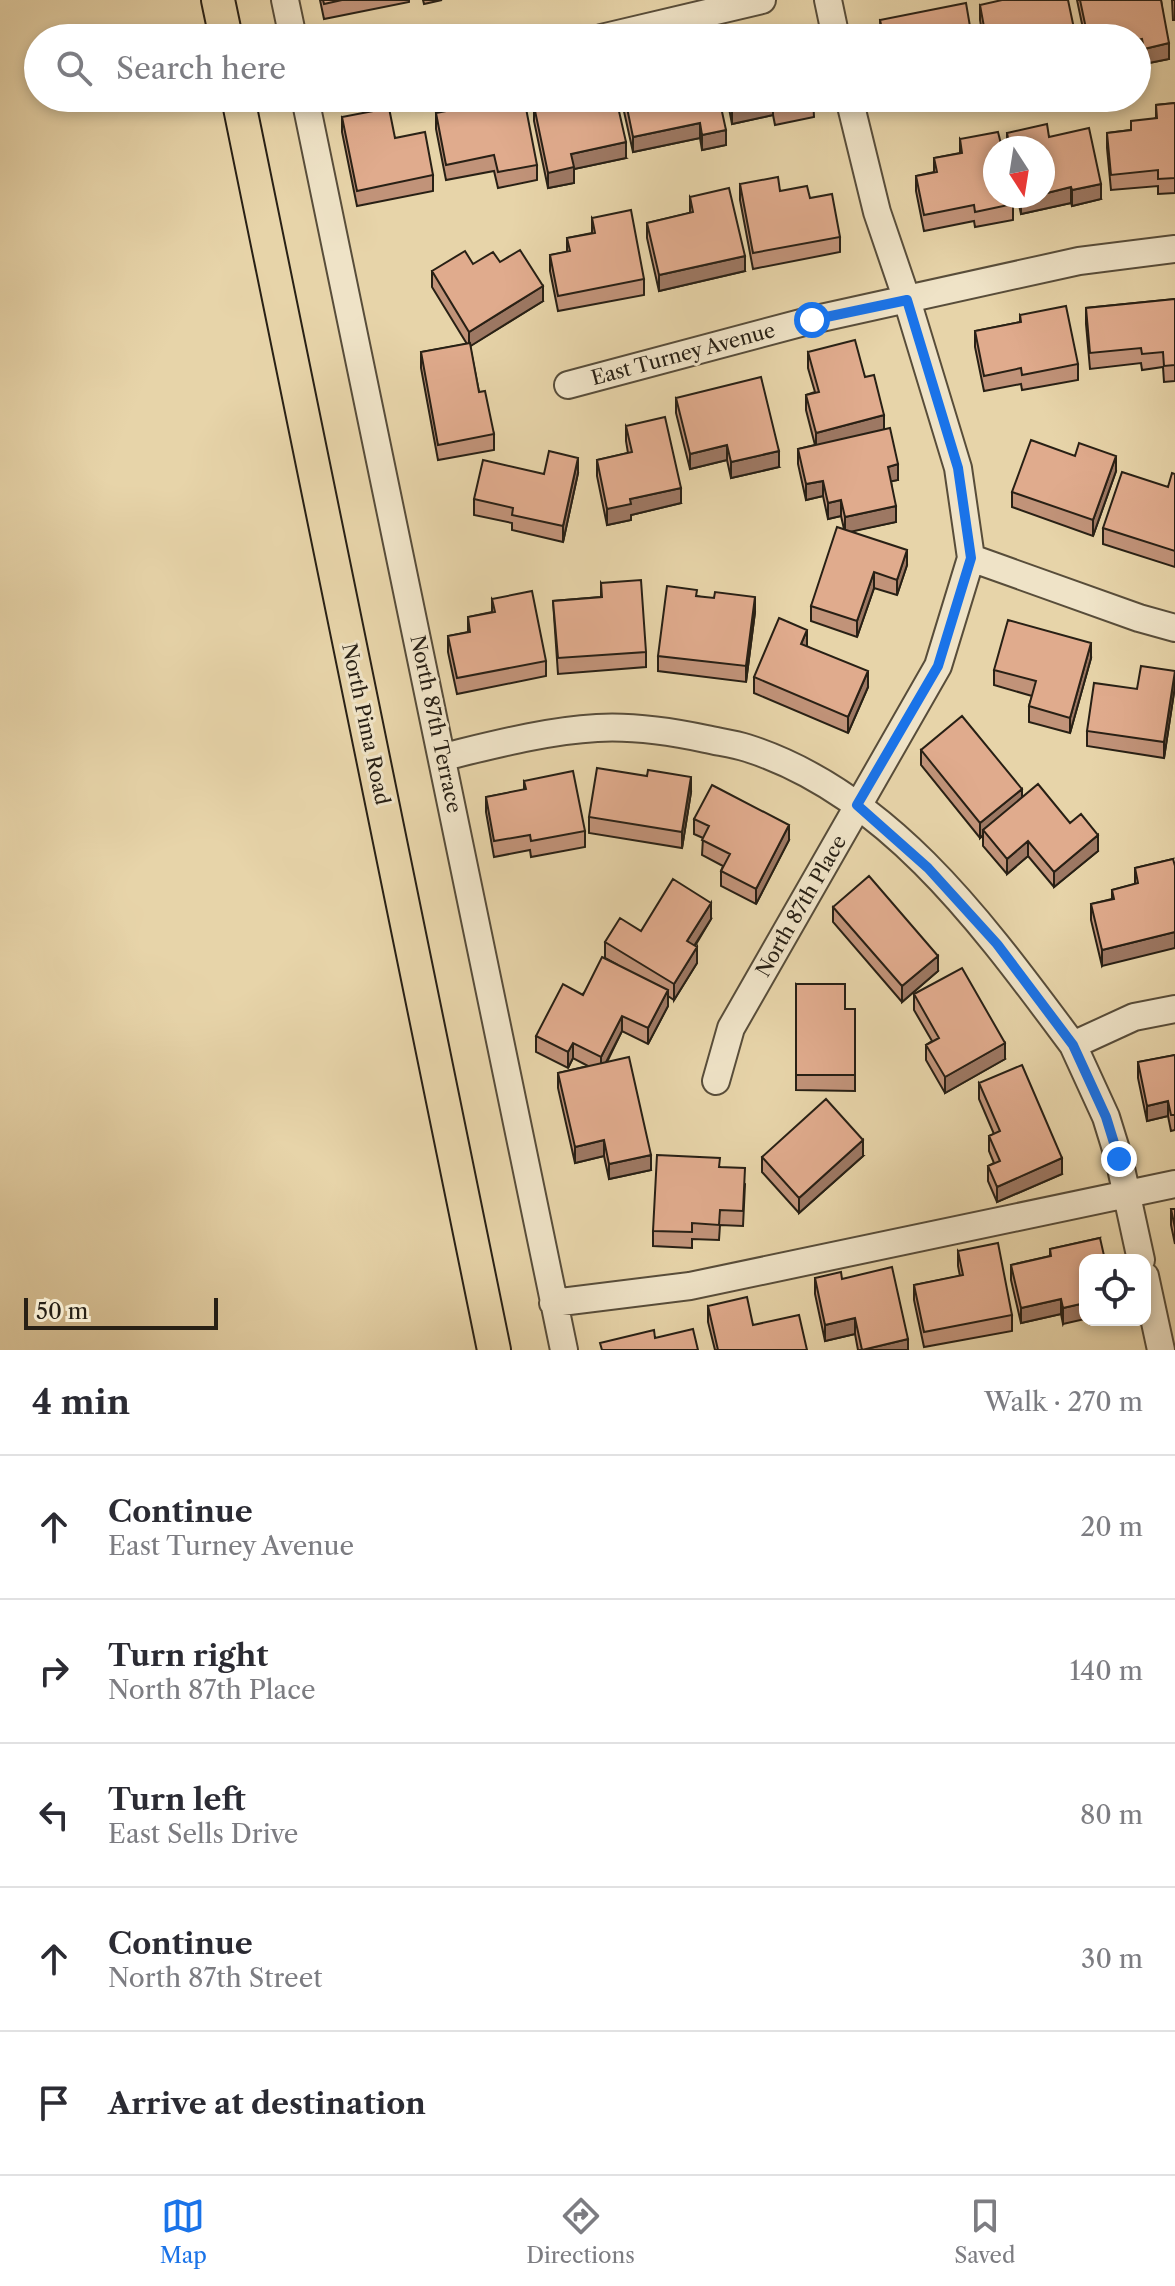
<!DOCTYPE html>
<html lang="en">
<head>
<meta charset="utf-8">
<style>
	body { margin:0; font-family:"Libre Caslon Text",serif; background:#f7f7f7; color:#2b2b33 }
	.controls { position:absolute; right:24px; bottom:24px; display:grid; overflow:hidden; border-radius:16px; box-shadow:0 4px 12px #0003 }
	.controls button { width:72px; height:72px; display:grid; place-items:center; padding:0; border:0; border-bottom:2px solid #e1e1e2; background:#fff; color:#2b2b33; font:40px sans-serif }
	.compass { position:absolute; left:983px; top:136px; width:72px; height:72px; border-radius:50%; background:#fff; box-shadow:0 4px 12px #0003; rotate:168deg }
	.scale { position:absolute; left:24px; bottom:20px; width:194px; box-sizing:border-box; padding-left:8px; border:4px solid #282015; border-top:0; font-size:22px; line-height:28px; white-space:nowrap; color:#282015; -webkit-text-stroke:6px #efe3c7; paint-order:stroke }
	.stop { position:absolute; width:24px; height:24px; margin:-18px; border:6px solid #1a73e8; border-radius:50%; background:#fff }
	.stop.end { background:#1a73e8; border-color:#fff; box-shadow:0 2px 8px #0008 }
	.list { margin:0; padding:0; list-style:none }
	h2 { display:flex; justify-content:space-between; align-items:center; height:104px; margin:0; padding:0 32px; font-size:34px }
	h2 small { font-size:26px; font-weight:400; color:#7c7c81 }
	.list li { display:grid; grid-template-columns:52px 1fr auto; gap:24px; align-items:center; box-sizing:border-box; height:144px; padding:0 32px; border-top:2px solid #e1e1e2 }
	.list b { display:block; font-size:30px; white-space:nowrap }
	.list p { margin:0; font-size:26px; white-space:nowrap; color:#7c7c81 }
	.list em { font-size:26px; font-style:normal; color:#7c7c81 }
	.icon { flex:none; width:44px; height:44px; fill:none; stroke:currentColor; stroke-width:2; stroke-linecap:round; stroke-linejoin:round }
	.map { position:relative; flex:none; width:1175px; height:1350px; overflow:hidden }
	.search { position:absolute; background:#fff; box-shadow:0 4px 12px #0003; left:24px; right:24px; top:24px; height:88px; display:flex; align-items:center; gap:20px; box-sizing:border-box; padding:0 28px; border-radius:44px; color:#7c7c81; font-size:30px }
	.sheet { height:824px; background:#fff }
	nav { display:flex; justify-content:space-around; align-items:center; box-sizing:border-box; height:112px; border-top:2px solid #e1e1e2; background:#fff; font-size:22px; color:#7c7c81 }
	nav a { display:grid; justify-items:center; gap:4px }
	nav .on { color:#1a73e8 }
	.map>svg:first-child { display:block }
</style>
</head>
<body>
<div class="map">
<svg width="1175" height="1350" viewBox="0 0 1175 1350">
	<rect width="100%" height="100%" fill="#e7d4a9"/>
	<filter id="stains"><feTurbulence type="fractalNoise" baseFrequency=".0025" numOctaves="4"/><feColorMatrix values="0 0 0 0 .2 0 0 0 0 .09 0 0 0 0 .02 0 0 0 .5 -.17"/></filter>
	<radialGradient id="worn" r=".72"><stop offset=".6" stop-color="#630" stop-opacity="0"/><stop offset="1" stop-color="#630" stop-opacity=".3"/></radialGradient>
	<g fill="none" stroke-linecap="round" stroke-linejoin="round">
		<defs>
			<path id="minor" d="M285 0 293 38
				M828 0 836 38
				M601 38 762 0
				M305 98 564 1350
				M568 385 812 320 1079 261 1175 249
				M971 558 1139 618 1175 628
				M443 757C493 745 545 731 597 728 630 726 673 732 706 739 719 742 734 744 747 748 891 794 987 930 1073 1045L1134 1017 1175 1009
				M1073 1045 1106 1117 1119 1159 1141 1260
				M716 1081 731 1028 938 666 971 558 958 468 907 300 877 212 849 98
				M1145 1276 1161 1350
				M553 1303 690 1286 1175 1184"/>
			<path id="major" d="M218 0 226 38
				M238 98 494 1350"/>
		</defs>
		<use href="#minor" stroke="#584d3a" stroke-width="30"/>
		<use href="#major" stroke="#282015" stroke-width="36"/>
		<use href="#minor" stroke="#efe3c7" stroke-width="26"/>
		<use href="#major" stroke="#e7d4a9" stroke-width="32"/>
	</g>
	<path fill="#c19379" stroke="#282015" stroke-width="2" d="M320 0H409V2L324 19Z
		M423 0H442L424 4Z
		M1077 0H1161L1169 59 1144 64 1142 55 1137 56V38H1085Z
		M1172 0H1175V20H1173Z
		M980 5 1076 38H983L980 20Z
		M880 20 972 38H881Z
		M621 98H719L726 145 702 150 700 138 633 152Z
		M727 98H813L814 117 775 125 773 115 732 124Z
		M912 98H933L913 102Z
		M1175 103V193L1158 194V186L1111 190 1107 148V133L1131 130 1156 118V105Z
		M534 106 626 158 574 169V183L548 188 534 121Z
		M436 113 537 165V180L498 188 494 171 446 180 436 129Z
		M342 117 395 138 433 175V191L357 206 342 132Z
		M1007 133 1049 137 1101 199 1072 206 1071 203 1021 214 1017 196H1043V148H1007Z
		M960 139 1013 204V220L975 227 974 221 924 231 916 191V176L934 172V158L960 153Z
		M740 184 780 191 810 198 840 237V252L753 269 740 200Z
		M690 197 745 271 659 291 647 238V223L690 213Z
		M592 218 644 279V295L558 311 550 271V255L567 252V238L592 233Z
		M500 262 543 301 470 346 479 392 494 434V450L438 460 421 368V352L467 344 432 287V271L473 264Z
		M1175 299V381L1164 382 1163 367 1142 370 1141 363 1090 369 1086 324V308Z
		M1020 315 1078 364V380L1022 390 1021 384 984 391 975 347V331L1020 322Z
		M808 352 865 377 884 430 898 480 891 481 896 522 852 531 907 565 897 595 874 588 857 637 811 621V606L844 529 841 516 828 519 823 496 806 500 798 464V449L815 445 806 410V395L815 392 808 368Z
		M676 398 779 467 731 478 727 460 690 469 676 413Z
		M626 426 681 503 631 515V520L607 525 597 476V460L628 453 626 441Z
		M1075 456 1116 471 1093 536 1012 507V492Z
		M578 473 563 542 512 530V523L474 515V499L544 474Z
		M1175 474V567L1103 544V528L1168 487Z
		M601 583 646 652V667L558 674 553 601 601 597Z
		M697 596 755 612 746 682 658 671V656Z
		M492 599 546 661V676L457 694 448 652V636L468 632V617L492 612Z
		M807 646 868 687 848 733 754 693V677Z
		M1091 658 1070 733 1029 722V706L1032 696 994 685V670Z
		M1175 686 1164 758 1087 746V731L1137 689Z
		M921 750 1070 823 1098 851 1054 887 1028 856 1007 874 983 846V835L980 838 921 765Z
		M524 781 585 831V847L531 857 530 850 494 857 486 812V797L524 790Z
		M691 792 682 848 589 833V817Z
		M694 819 789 840 756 904 721 886V871L723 866 702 855 703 838 694 834Z
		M1173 859 1102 966 1091 920V904L1112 899V890L1135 884V868Z
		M833 907 938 971 902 1002 833 922Z
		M711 919 695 946 697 963 674 1000 668 996V1006L648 1044 622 1031 607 1062 651 1170 609 1179 604 1156 575 1163 558 1088V1073L588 1066 573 1058 568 1068 536 1052V1036L616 964 605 958V942L641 931Z
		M796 984 845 1009H855V1091L796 1090Z
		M914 994 1005 1059 945 1093 926 1060V1045L932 1041 914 1010Z
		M1175 1055V1130L1171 1131 1168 1116 1147 1121 1138 1078V1062Z
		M979 1083 1062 1174 997 1202 988 1181V1166L994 1163 989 1151V1136L994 1134 979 1099Z
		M863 1156 799 1213 762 1172V1157Z
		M720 1167 745 1184 743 1226 720 1225 719 1240 692 1239V1248L653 1246V1231Z
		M1171 1209H1175V1244L1171 1225Z
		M1100 1238 1063 1324 1061 1314 1021 1323 1011 1280V1265L1050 1256V1249Z
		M958 1251 1012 1315V1331L924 1347 914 1300V1285L960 1276 958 1266Z
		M815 1278 842 1279 908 1350H858L855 1334 825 1341 815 1294Z
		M708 1306 753 1325 807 1350H715L708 1322Z"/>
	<path fill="#9d7863" stroke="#282015" stroke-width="2" d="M1169 43V59L1144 64V49Z
		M773 100V115L732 124V108Z
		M700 123V138L633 152V137Z
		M726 130V145L702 150V135Z
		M626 142V158L574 169V183L548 188V173L571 154Z
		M1101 184V199L1072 206V190Z
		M1071 187V203L1021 214V198L1032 196H1043V194Z
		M745 256V271L659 291V275Z
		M543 286V301L469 347V332Z
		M884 415V431L816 448V433Z
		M727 445V460L690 469V454Z
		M779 451V467L731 478V462Z
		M1116 456V471L1093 536V520Z
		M578 458V473L563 542V526Z
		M898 464V480L888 482V467Z
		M823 481V496L806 500V484Z
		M681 488V503L631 515V520L607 525V509L630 499Z
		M841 500V516L828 519V503Z
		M896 506V522L845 533V517Z
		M907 550V565L897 595V580Z
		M874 572V588L857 637V621Z
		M755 597V612L746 682V666Z
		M807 630V645L801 659V644Z
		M1091 643V658L1070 733V718Z
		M868 671V687L848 733V717Z
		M1175 671V686L1164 758V742Z
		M691 777V792L682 848V832Z
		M1022 789V804L983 830V835L980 838V823Z
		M789 825V840L756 904V889Z
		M1098 835V851L1054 887V872Z
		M1028 841V856L1007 874V859Z
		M711 903V919L687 957V941Z
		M1175 932V948L1102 966V950Z
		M697 947V963L674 1000V984Z
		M938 956V971L902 1002V986Z
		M668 990V1006L648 1044V1028Z
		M622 1016V1031L601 1072V1057Z
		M573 1043V1058L568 1068V1052Z
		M1005 1043V1059L945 1093V1077Z
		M1168 1101V1116L1147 1121V1106Z
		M604 1140V1156L575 1163V1147Z
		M863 1140V1156L799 1213V1198Z
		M651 1155V1170L609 1179V1164Z
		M1062 1158V1174L997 1202V1187Z
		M1061 1299V1314L1021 1323V1308Z
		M1085 1303V1319L1063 1324V1308Z
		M855 1318V1334L825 1341V1325Z
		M908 1339V1350H862Z"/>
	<path fill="#e0ab8d" stroke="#282015" stroke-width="2" d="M323 0H342L324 4Z
		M1002 0H1068L1076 38H986L980 5Z
		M1080 0H1161L1169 43 1144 49 1142 39 1137 40V38H1088Z
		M966 3 972 38H884L880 20Z
		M800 34 801 38H780Z
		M513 98H524L537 165 498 172 494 155 446 165 436 113Z
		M571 98H616L626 142 571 154 574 167 548 173 534 106Z
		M625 98H719L726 130 702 135 700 123 633 137Z
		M730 98H813L814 102 775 110 773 100 732 108Z
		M1175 103V178L1158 179V170L1111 175 1107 133 1131 130V121L1157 118 1156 105Z
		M389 108 395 138 425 132 433 175 357 191 342 117Z
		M1047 124 1049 137 1089 128 1101 184 1072 190 1071 187 1043 194V148H1010L1007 133Z
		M998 132 1002 148H995V196H1011L1013 204 975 212 974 205 924 215 916 176 937 172 934 158 962 153 960 139Z
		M778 177 780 191 807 186 810 198 832 194 840 237 753 253 740 184Z
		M729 188 745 256 659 275 647 223 693 212 690 197Z
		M631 210 644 279 558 296 550 255 570 251 567 238 595 233 592 218Z
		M520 250 543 286 469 332 432 271 465 251 473 264 493 252 500 262Z
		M1175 299V365L1164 366 1163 352 1142 354 1141 348 1090 353 1086 308Z
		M1066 306 1078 364 1022 375 1021 368 984 376 975 331 1021 322 1020 315Z
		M855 340 865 377 874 375 884 415 816 433 806 395 819 392 808 352Z
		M470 343 479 392 485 391 494 434 438 445 421 352Z
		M761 377 779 451 731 462 727 445 690 454 676 398Z
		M665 417 681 488 630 499 631 504 607 509 597 460 632 452 626 426Z
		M890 428 898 464 888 467 896 506 845 517 841 500 828 503 823 481 806 484 798 449Z
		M1031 440 1075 456 1079 443 1116 456 1093 520 1012 492Z
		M549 451 578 458 563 526 512 515 513 508 474 499 483 460 544 474Z
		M1122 472 1168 487 1172 473 1175 474V551L1103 528Z
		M837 527 907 550 897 580 874 572 857 621 811 606Z
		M641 580 646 652 558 658 553 601 602 597 601 583Z
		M667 586 697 590 696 596 714 598 715 592 755 597 746 666 658 656Z
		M532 591 546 661 457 678 448 636 470 632 468 617 495 612 492 599Z
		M779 618 807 630 801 644 868 671 848 717 754 677Z
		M1008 620 1091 643 1070 718 1029 706 1036 681 994 670Z
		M1141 666 1175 671 1164 742 1087 731 1094 683 1137 689Z
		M962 716 1022 789 980 823 921 750Z
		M597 768 647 776 648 770 691 777 682 832 589 817Z
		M573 771 585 831 531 841 530 835 494 841 486 797 526 789 524 781Z
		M1038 784 1070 823 1081 814 1098 835 1054 872 1028 841 1007 859 983 830Z
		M712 785 789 825 756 889 721 871 730 854 702 840 709 826 694 819Z
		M1173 859 1175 866V932L1102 950 1091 904 1114 899 1112 890 1138 883 1135 868Z
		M869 876 938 956 902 986 833 907Z
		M673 879 711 903 687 941 697 947 674 984 605 942 620 918 641 931Z
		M602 957 668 990 648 1028 622 1016 601 1057 573 1043 568 1052 536 1036 563 984 583 995Z
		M962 968 1005 1043 945 1077 926 1045 939 1038 914 994Z
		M796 984H845V1009H855V1075H796Z
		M1175 1055V1115H1171L1168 1101 1147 1106 1138 1062Z
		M629 1057 651 1155 609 1164 604 1140 575 1147 558 1073Z
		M1022 1065 1062 1158 997 1187 988 1166 1000 1161 989 1136 1000 1131 979 1083Z
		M826 1099 863 1140 799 1198 762 1157Z
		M657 1155 720 1158 719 1167 745 1168 743 1211 720 1210 719 1225 692 1223V1232L653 1231Z
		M1171 1209H1175V1228Z
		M1100 1238 1105 1260H1085V1303L1063 1308 1061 1299 1021 1308 1011 1265 1051 1256 1050 1249Z
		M998 1243 1012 1315 924 1332 914 1285 963 1275 958 1251Z
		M892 1267 908 1339 862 1350 855 1318 825 1325 815 1278 841 1272 842 1279Z
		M747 1297 753 1325 799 1315 807 1350H718L708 1306Z
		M693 1329 698 1350H602L600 1343 654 1330 655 1338Z"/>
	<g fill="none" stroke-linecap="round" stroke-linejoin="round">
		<path stroke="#1a73e8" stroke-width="10" d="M812 320 907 300 958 468 971 558 938 666 857 805 928 868 997 944 1073 1045 1106 1117 1119 1159"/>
	</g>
	<g text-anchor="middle" stroke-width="6" stroke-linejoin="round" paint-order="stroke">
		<g font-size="20" fill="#282015" stroke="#efe3c7">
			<text transform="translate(683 354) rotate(-15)" y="7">East Turney Avenue</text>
			<text transform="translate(366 724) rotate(78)" y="7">North Pima Road</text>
			<text transform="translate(436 724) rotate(78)" y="7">North 87th Terrace</text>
			<text transform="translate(801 906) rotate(-60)" y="7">North 87th Place</text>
		</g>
	</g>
	<rect width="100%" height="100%" filter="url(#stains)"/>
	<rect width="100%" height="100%" fill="url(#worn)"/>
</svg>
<div class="controls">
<button><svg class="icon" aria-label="locate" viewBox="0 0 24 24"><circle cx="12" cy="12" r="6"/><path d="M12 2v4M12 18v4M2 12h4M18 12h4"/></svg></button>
</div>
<svg class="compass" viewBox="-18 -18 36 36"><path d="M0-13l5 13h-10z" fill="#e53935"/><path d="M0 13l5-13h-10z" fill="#7c7c81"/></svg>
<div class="scale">50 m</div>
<div class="stop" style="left:812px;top:320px"></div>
<div class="stop end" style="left:1119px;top:1159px"></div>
<div class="search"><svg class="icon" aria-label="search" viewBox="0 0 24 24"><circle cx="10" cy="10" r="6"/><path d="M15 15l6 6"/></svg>Search here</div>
</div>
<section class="sheet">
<h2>4 min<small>Walk · 270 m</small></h2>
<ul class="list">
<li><svg class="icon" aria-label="ahead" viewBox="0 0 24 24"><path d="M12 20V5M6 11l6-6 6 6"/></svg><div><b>Continue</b><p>East Turney Avenue</p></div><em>20 m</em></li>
<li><svg class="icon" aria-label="right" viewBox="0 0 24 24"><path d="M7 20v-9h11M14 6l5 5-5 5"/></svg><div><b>Turn right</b><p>North 87th Place</p></div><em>140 m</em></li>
<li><svg class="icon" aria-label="left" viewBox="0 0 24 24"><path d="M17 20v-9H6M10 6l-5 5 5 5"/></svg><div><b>Turn left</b><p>East Sells Drive</p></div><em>80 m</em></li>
<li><svg class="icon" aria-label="ahead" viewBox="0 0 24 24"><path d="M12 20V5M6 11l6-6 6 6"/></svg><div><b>Continue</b><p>North 87th Street</p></div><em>30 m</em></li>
<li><svg class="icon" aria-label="arrive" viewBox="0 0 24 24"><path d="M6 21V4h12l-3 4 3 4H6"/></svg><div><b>Arrive at destination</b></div></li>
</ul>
</section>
<nav>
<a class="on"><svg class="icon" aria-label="map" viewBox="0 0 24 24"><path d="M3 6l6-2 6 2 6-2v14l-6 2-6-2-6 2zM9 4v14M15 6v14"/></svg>Map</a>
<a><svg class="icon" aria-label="directions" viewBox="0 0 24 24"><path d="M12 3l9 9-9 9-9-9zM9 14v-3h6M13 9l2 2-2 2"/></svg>Directions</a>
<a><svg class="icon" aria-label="saved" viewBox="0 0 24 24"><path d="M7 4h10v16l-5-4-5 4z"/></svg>Saved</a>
</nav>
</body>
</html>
